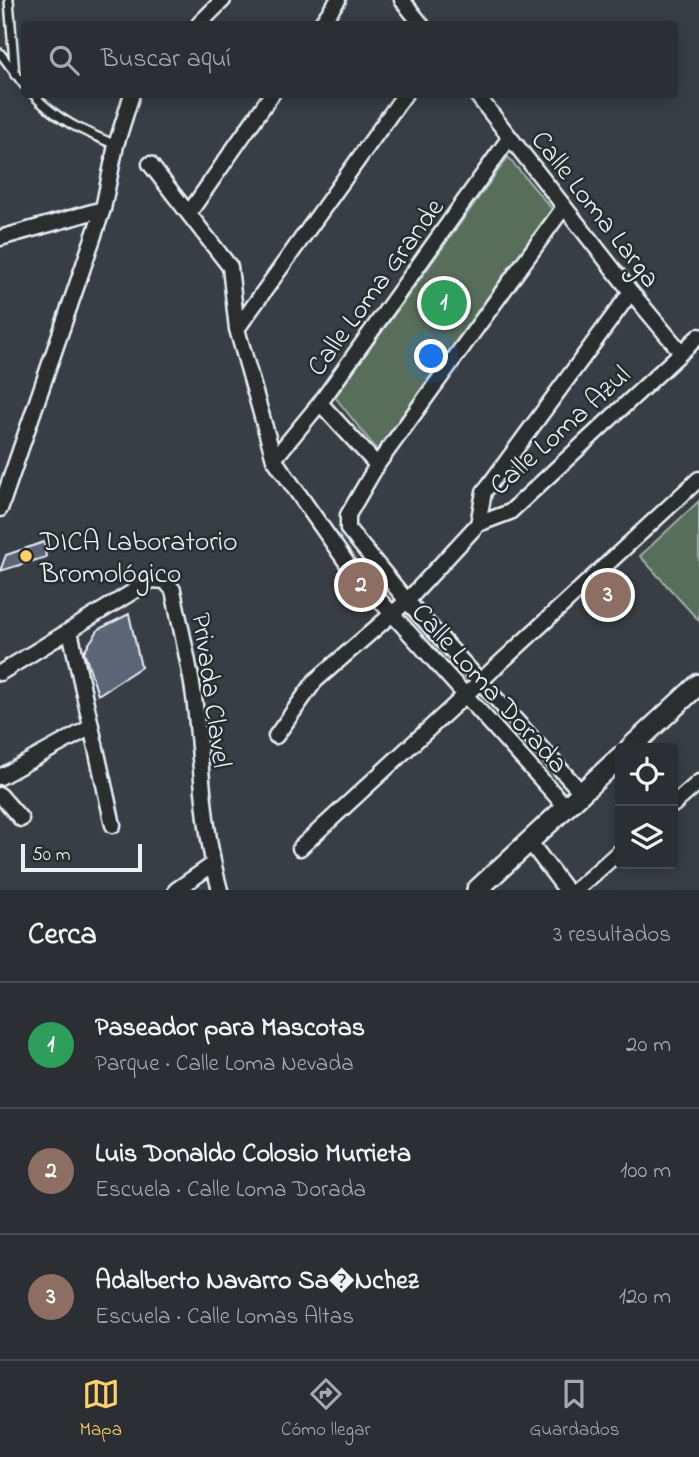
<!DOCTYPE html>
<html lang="es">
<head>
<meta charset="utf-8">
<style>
	body { margin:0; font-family:"Indie Flower",sans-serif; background:#373a3f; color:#f1f3f6 }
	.controls { position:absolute; right:21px; bottom:21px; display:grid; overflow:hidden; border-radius:7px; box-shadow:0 4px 18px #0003 }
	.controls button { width:63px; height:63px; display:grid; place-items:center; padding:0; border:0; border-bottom:2px solid #474a4e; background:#2b2e33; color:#f1f3f6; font:35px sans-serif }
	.scale { position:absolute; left:21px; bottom:18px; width:121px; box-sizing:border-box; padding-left:7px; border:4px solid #e8f1f8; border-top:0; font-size:19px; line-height:24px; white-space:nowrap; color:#e8f1f8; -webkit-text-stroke:5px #2a2d2e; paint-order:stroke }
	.you { position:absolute; left:432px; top:357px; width:24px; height:24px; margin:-18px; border:5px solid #fff; border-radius:50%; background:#1a73e8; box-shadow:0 0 0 10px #1a73e833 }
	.badge { display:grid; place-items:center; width:46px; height:46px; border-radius:50%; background:#ffd166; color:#fff; font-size:23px; font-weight:700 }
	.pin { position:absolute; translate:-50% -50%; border:4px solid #fff; box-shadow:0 2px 7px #0006 }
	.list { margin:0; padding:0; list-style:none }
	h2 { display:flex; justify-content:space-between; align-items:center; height:91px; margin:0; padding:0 28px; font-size:30px }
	h2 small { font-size:23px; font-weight:400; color:#a6a8ac }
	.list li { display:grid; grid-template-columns:46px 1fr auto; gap:21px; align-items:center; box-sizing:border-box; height:126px; padding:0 28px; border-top:2px solid #474a4e }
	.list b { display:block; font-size:26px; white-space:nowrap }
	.list p { margin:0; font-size:23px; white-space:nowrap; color:#a6a8ac }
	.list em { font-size:23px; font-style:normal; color:#a6a8ac }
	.icon { flex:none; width:38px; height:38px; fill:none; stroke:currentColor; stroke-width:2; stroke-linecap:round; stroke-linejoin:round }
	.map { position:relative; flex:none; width:699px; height:890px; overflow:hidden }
	.search { position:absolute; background:#2b2e33; box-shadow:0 4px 18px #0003; left:21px; right:21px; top:21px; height:77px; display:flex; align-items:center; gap:18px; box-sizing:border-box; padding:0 24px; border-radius:7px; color:#a6a8ac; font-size:26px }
	.sheet { height:469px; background:#2b2e33 }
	nav { display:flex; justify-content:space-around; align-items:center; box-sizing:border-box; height:98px; border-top:2px solid #474a4e; background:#2b2e33; font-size:19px; color:#a6a8ac }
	nav a { display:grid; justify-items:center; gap:4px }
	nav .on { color:#ffd166 }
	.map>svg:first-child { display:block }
</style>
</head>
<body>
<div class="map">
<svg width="699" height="890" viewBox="0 0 699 890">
	<rect width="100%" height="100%" fill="#393e44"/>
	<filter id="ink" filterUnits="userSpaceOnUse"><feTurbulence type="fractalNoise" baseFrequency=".0143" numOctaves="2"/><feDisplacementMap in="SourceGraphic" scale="14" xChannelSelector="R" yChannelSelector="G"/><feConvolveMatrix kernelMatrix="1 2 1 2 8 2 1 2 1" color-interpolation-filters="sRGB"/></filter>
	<g filter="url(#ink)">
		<path fill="#596e5a" stroke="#a0b0a9" stroke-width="2" d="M508 157 552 209 377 450 335 397Z
			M699 501V621L640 556Z"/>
		<path fill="#5b6576" stroke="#e8f1f8" stroke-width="2" d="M44 542 46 557 0 571 6 555Z
			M129 614 141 667 98 695 84 651 99 629Z"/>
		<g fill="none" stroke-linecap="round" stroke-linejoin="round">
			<defs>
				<path id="service" d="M9 0 15 75
					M0 53 24 85
					M33 94C56 120 85 132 116 145"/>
				<path id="minor" d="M402 0 421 24
					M199 24 223 0
					M321 24 338 0
					M476 94 631 292 681 352
					M150 164 230 267 237 329 274 459 349 566 566 807
					M564 207 377 465 348 515V529L407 601 582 793
					M189 213 272 94
					M0 238 103 209
					M237 329 405 94
					M320 403 377 465
					M274 459 320 403 510 137
					M0 509 103 209 116 145 132 94
					M478 524 484 492 631 292
					M70 631 113 825
					M0 673 152 580 165 581 173 590C180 625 189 661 194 697 202 761 202 827 220 890
					M276 736 315 681 407 601 478 524 510 512 699 336
					M0 777 91 727
					M0 795 21 819
					M673 805 699 782
					M529 841 566 890
					M300 848 699 479
					M176 890 212 865
					M576 890 620 851"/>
				<path id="tertiary" d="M630 748 699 684
					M477 890 620 757"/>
			</defs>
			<use href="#service" stroke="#e8f1f8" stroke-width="12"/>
			<use href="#minor" stroke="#e8f1f8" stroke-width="19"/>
			<use href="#tertiary" stroke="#e8f1f8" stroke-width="24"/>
			<use href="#service" stroke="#2a2d2e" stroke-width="7"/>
			<use href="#minor" stroke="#2a2d2e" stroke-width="14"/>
			<use href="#tertiary" stroke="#2a2d2e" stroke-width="19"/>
		</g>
	</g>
	<circle fill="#ffd166" stroke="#2a2d2e" stroke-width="2.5" cx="26" cy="556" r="7"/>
	<g text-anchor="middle" stroke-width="5" stroke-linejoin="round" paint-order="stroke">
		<g font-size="28" fill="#e8f1f8" stroke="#2a2d2e">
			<text transform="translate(597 208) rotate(52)" y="10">Calle Loma Larga</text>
			<text transform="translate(374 286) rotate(-54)" y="10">Calle Loma Grande</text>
			<text transform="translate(559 429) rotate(-42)" y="10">Calle Loma Azul</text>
			<text transform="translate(491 687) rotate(48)" y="10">Calle Loma Dorada</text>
			<text transform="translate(213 690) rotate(82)" y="10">Privada Clavel</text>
		</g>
		<g font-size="28" fill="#e8f1f8" stroke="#2a2d2e" text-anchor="start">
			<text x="40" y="550">DICA Laboratorio<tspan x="40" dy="32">Bromológico</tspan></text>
		</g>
	</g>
</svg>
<div class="controls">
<button><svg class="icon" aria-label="locate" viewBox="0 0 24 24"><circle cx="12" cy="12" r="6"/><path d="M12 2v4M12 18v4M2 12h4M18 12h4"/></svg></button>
<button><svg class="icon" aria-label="layers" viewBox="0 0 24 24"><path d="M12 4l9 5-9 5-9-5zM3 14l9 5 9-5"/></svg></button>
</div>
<div class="scale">50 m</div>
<div class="you"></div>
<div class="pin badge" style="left:444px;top:303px;background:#2e9e5b">1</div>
<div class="pin badge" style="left:361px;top:585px;background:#8d6e63">2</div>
<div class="pin badge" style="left:608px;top:595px;background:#8d6e63">3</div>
<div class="search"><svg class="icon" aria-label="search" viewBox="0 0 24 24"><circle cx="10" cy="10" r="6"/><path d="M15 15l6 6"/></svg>Buscar aquí</div>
</div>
<section class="sheet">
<h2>Cerca<small>3 resultados</small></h2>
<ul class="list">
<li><span class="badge" style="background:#2e9e5b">1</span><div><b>Paseador para Mascotas</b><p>Parque · Calle Loma Nevada</p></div><em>20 m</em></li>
<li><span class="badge" style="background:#8d6e63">2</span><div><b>Luis Donaldo Colosio Murrieta</b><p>Escuela · Calle Loma Dorada</p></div><em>100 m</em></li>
<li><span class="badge" style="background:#8d6e63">3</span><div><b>Adalberto Navarro Sa�Nchez</b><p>Escuela · Calle Lomas Altas</p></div><em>120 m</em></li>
</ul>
</section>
<nav>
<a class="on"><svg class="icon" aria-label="map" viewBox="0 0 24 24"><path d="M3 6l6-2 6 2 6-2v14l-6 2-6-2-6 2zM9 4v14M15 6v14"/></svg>Mapa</a>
<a><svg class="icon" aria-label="directions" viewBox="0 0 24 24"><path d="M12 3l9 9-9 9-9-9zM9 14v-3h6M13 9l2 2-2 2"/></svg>Cómo llegar</a>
<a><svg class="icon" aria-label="saved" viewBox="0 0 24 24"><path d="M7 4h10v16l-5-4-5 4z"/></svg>Guardados</a>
</nav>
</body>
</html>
